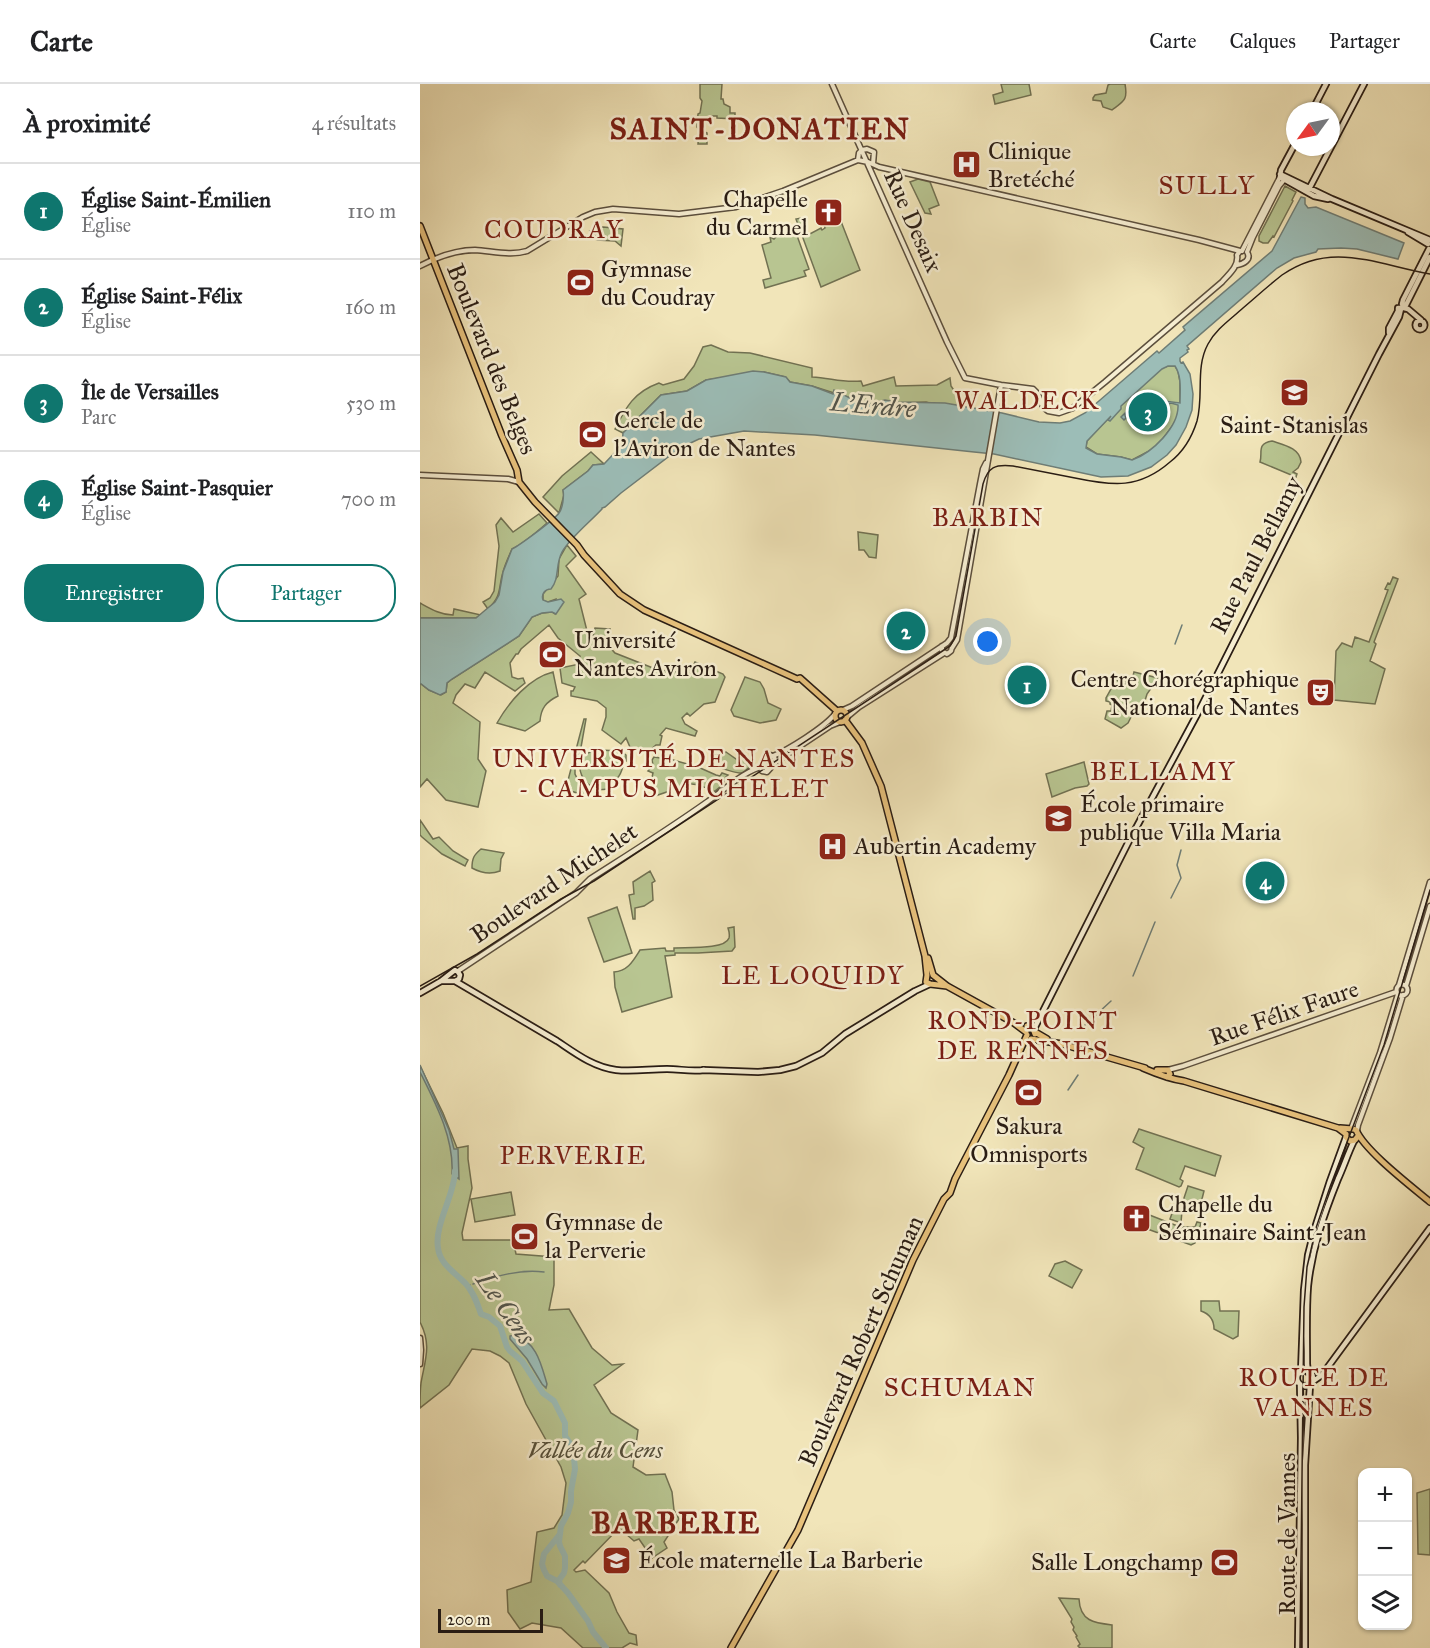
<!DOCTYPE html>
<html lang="fr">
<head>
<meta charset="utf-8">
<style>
	body { margin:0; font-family:"IM FELL Great Primer",serif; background:#f2f2f2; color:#202124 }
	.controls { position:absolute; right:18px; bottom:18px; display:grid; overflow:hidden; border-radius:12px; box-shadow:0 2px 4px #0004 }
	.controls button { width:54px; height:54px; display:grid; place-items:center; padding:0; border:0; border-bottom:2px solid #e0e0e0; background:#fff; color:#202124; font:30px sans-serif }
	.compass { position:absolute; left:866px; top:18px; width:54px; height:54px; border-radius:50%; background:#fff; box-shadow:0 2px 4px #0004; rotate:237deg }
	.scale { position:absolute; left:18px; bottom:15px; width:105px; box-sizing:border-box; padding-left:6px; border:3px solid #2a1d14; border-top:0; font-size:16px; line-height:21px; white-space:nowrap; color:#2a1d14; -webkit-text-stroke:4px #f6eed2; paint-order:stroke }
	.you { position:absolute; left:568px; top:558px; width:21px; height:21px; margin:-15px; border:4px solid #fff; border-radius:50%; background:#1a73e8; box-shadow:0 0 0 9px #1a73e833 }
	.badge { display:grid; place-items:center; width:39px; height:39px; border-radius:50%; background:#0f766e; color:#fff; font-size:20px; font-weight:700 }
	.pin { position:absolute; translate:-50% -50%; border:3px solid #fff; box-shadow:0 2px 6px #0006 }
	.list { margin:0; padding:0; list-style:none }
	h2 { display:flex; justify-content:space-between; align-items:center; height:78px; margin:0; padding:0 24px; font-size:26px }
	h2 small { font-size:20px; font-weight:400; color:#757577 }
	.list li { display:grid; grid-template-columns:39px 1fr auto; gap:18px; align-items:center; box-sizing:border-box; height:96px; padding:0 24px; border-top:2px solid #e0e0e0 }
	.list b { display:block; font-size:22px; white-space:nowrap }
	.list p { margin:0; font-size:20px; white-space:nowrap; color:#757577 }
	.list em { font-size:20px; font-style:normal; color:#757577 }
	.actions { display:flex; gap:12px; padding:18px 24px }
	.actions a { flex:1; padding:14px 0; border:2px solid #0f766e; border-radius:24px; text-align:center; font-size:21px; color:#0f766e }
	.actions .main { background:#0f766e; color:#fff }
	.icon { flex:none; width:33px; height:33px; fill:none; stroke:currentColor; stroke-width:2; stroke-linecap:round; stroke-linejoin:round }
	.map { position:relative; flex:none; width:1010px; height:1564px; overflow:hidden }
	header { display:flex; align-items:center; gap:36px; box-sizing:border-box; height:84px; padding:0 30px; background:#fff; border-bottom:2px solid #e0e0e0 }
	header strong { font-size:28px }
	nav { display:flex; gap:33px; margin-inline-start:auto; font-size:21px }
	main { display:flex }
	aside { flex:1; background:#fff }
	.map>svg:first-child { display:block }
</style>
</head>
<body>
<header>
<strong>Carte</strong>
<nav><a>Carte</a><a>Calques</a><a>Partager</a></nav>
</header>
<main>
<aside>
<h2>À proximité<small>4 résultats</small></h2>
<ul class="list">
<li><span class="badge">1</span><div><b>Église Saint-Émilien</b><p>Église</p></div><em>110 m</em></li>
<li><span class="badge">2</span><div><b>Église Saint-Félix</b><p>Église</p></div><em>160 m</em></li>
<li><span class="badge">3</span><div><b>Île de Versailles</b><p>Parc</p></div><em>530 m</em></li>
<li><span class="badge">4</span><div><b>Église Saint-Pasquier</b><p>Église</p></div><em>700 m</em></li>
</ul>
<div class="actions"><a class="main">Enregistrer</a><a>Partager</a></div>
</aside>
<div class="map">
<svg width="1010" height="1564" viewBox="0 0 1010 1564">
	<rect width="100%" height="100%" fill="#f1e5b9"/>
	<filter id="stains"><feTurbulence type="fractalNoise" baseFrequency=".00333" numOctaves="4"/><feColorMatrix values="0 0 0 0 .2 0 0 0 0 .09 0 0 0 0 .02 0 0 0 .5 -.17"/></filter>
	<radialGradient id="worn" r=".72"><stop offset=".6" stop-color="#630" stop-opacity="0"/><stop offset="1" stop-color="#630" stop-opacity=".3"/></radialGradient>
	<path fill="#b8c591" stroke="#717152" stroke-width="1.5" d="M280 0H302L301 15H303L304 20 310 23V29H315V35L297 34V32H291L283 34 280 41 283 47 287 49V60H278L279 46 277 43 278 30 280 29 282 17 280 14Z
		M581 0H609L611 11 575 20 573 11 583 8Z
		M690 0H705C708 16 704 17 692 26L683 23 681 17 673 16V14L675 11 686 9 688 1Z
		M498 95 510 98 519 121 509 125 511 130 505 129 490 98Z
		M865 102 876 108 872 116 873 117 854 153 853 152 848 159H843L839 157V152Z
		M413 117 440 186 401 203 376 135 381 134 388 151 401 144 402 146 405 144 403 136 414 134 408 120Z
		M183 143 203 145 201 162 195 157 178 156 179 155 170 147 176 144Z
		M375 146 389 185 384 187 386 192 345 204 343 196 351 194 342 161 351 158 350 153 354 155 356 153V150L359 149 361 152Z
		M291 261 308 268 330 269 392 284V293C411 294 422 299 441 297L443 302 474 293 476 302 517 301 530 294 531 302 535 308H542L537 321H535C525 320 515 321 506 318L449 320 392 302 370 298 365 293 344 288 286 296 267 307 241 311 203 349 195 345C206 323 214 308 239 299L243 301 264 295 274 282 283 263Z
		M748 282H755L758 287 760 298V319L756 337 742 356 733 365 712 376 701 373 677 370 666 363 667 357 698 324 742 284Z
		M852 357C864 361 880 364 881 378L878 384 873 388 877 390 876 393 840 378C843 368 836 360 852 357Z
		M171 368 184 380 173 381 168 387 143 406 144 411 139 429 123 413 142 392Z
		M119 430 127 439C118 447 103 460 92 465 89 472 85 480 83 488 78 505 82 512 68 525L63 518 70 514 74 507 79 462 76 441 81 434 93 448Z
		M438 448 458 451 456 474 449 473 444 466H439Z
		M147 461 156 472 146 482 166 510 159 515 168 551 173 552 175 544 190 545 186 559 195 569 238 586 259 588 260 580 272 584 275 578 303 590 305 593 295 618 284 620 270 632 267 629 262 634 265 640 277 647 275 652 246 644 240 651 242 652 240 661H236L229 667 210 663 206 654 201 660 182 646 186 633V624L177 617 151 612V607H153L155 603 142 599 140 584 160 580V572L138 554 129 541 101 565 98 570H96L90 579 92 593 98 595 103 594 105 599 95 607 65 588 55 604 45 600 36 611 33 619 60 638 58 675 66 687 58 723 26 716 7 695 0 703V599L9 606 21 611 26 608 27 599 32 595 99 552 112 533 122 529 132 528 135 530 136 515 128 518 123 517V510L138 492 139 475Z
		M973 493 978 495 954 558 956 560 950 577 965 585 955 620 914 616 916 567 922 559 932 563 935 553 949 558 968 506 965 505 968 499 970 500Z
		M0 519C11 525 21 531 33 531L34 525 61 531 56 534H0Z
		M133 588 138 612C126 618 121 624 120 637L105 647 77 639C89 618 109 594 133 588Z
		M714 588 738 594 727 610 723 623 725 626 723 629H713L708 639 701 644 685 635 687 627H691L692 621 690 620V618L686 617V614L696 596 701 598V601L702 602 705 600 706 596H712Z
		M325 593 340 598 344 605 348 619 361 625 356 636 340 639 314 632 311 626Z
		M164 635H166L160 669 155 682V690L162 704 169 709 168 712 147 706 146 704Z
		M179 666 201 667 206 671V677H204C202 690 198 696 187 702L188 705C186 705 180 706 178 705 164 703 153 682 165 671 168 668 174 667 179 666Z
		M306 668 319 677 322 675 327 677 330 682C327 685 326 688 322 689 317 690 298 683 292 681L291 679 294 671H301Z
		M234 673 253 676 278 683 296 691 300 692 302 689 308 691 306 693C304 700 298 707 290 709L288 704C281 703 277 699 270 700L232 713C234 704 230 698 233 689L228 687 233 681 232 676Z
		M664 678 669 700 667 702 655 704 632 713 626 690Z
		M0 736 13 755 19 753 33 767 48 776 45 782 22 770 2 753 0 751Z
		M61 765 84 769 81 775 80 787C70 791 61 789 52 784 52 774 54 771 61 765Z
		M230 787 235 797 232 799 233 816 224 822 215 824V835H213L209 811 214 810 213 798Z
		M197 823 212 869 184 878 168 834Z
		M314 843 315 863 312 867 278 869H255V871L245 872 252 913 202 928 195 903 194 888C208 887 213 877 220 866L245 864 246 867H254V864C266 863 305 866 309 854 310 850 309 847 308 844Z
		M0 982 23 1029 37 1064 48 1062V1075L52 1104 42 1149 43 1156H93L96 1170 134 1173V1201L129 1226 149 1225 172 1264 192 1281 203 1280 174 1301 191 1329 218 1346 213 1383 226 1391 245 1390 252 1408 254 1426 259 1435 244 1458 247 1464 232 1474 219 1455 214 1457 199 1444 165 1479 163 1477 154 1486 156 1488 165 1486 189 1509 197 1528 209 1549 216 1551 217 1561 210 1559 202 1564H163L141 1544 112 1539 100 1545 88 1528 87 1506 111 1498 117 1448 134 1444 142 1431 146 1399 141 1383 106 1320 89 1279 80 1272 70 1267 52 1265 29 1301 0 1324C0 1316 0 1307 1 1299 5 1276 12 1261 0 1238Z
		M719 1045 801 1072 795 1092 765 1082 760 1095 763 1097 761 1102 759 1103 716 1085 724 1064 713 1058Z
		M768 1102 784 1107 781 1119 773 1127 762 1126 761 1139 750 1135 757 1115 763 1117Z
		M91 1108 95 1131 55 1138 51 1115Z
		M727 1130 760 1143H775L777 1138 781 1139 775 1159 771 1161 722 1143Z
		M645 1177 662 1186 652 1204 629 1192 635 1180Z
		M781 1217H799L800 1227H819L818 1252 813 1255 794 1245C794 1236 790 1230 781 1227Z
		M1010 1405V1471L998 1470 997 1409Z
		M639 1514 659 1515C660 1537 674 1539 692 1541V1564H660L658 1562 660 1560 656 1553 657 1552 653 1546 654 1543 651 1538 652 1535Z"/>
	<path fill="#9cbdb7" stroke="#6e7d76" stroke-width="1.5" fill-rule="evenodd" d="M881 113 885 114V120L888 124 896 123 984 159 978 175 937 165 921 164 898 165 896 168 874 174 857 184 767 262 769 265 767 266 768 268 760 274V277L761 279 763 278 770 290 773 310 772 326 766 343 756 361 747 371 731 383 708 392 681 393 574 370 554 368 395 351 324 347 279 355 260 364 201 409 185 423 182 424V425C171 437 149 455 142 468 135 481 140 494 131 505 125 505 121 510 123 516L128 518 141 515 144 518 136 530 132 528 122 529 112 533 99 552 32 595 27 599 26 608 20 611 9 606 0 599V534H56L63 528 75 518 79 511 83 488 92 465C100 461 134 436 139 429 143 424 144 412 143 406L168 387 173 381 184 380 202 361 203 349 241 311 267 307 286 296 333 287 344 288 366 293 370 298 392 302 413 310 414 306 436 317 449 320 465 316 476 318 525 319 582 329 619 338 640 339 650 337 665 329 737 267 739 269 765 246 763 243 852 167ZM748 282H755C762 293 760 306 760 319L744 317 740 324 735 322 729 323C727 327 722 331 716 329L714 323 729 311 728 307 701 333 704 336 706 334 705 331 713 324 714 329 711 333 716 339 721 338 727 344 728 342H732C735 340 744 326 745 321L751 319 758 321C759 343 732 369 712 376L701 373 677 370 666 364 667 357 691 332 688 336 690 337 701 325V322L742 285Z
		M0 981 29 1046 34 1065H38L39 1095 32 1090C34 1054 16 1020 0 988Z
		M94 1251C117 1258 121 1280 127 1300L126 1304 122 1300 107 1275 90 1255V1252Z"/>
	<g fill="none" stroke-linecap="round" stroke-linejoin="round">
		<path stroke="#6e7d76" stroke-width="1.5" d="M755 560 762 541
			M751 814 761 794 757 781 761 766
			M713 892 735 838
			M665 941 691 917
			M648 1006 658 991
			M53 1200C77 1192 99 1185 124 1188
			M48 1202 50 1201"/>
		<path stroke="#9cbdb7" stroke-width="6" d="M35 1087C35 1110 14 1141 18 1164 20 1181 36 1189 46 1200 54 1209 57 1219 61 1230L69 1233 80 1242 87 1263 90 1267 102 1277 123 1309 134 1317 145 1339V1352L153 1364 155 1385 151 1407V1418L148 1429 141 1442 139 1458 140 1462 145 1472V1484L144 1489 139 1496 140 1501
			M140 1450 124 1470 122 1480 124 1486 127 1492 137 1497 148 1509 168 1537 173 1548 186 1564"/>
		<defs>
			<path id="tertiary" d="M412 0 527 258 545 294 581 301 613 305 618 310 623 323 628 327 639 329 653 324 685 298 802 198C809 190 819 182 817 171L820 167
				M442 66 447 65 454 68 453 80
				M438 76 439 69 442 66
				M822 167 860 93
				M817 181C823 180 832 176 827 168L833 153 859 102 864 96
				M0 182C17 173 35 166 55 166 72 167 91 172 107 167L163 133 175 128 193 125 259 130 316 123 363 107 438 76 448 78 459 83 779 156 820 167
				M0 391 88 395 99 398
				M522 562V567L527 570 531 567 532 563
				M532 564 537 556 581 301
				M423 626 432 622 527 559 531 554 560 400 563 385 566 379
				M427 633 439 623 524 569
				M353 672C368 666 405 643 415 630
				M343 681 350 671 354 673 356 678
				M341 682 342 687 347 688 356 678 410 642 420 638
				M38 887 156 809 170 795C209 770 249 745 287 718 303 707 326 685 345 682L348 686
				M976.5 906a5.5 5.5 0 1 1 11 0a5.5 5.5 0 1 1-11 0Z
				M979 901 1010 798
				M986 902 1010 822
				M748 986 763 982 976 908
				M931 1045 960 969 978 910
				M937 1047 938 1041 970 954 983 911
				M0 1254 1 1266 0 1280"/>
			<path id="secondary" d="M892 27 906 0
				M875 60 861 86 860 93 894 112 908 115
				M860 90 912 115 1010 156
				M889 105 944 0
				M988 148 1008 160
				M984 224 982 220 983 216 1009 165
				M984 224 988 225 1001 236
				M995.5 241a4.5 4.5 0 1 1 9 0a4.5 4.5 0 1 1-9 0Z
				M969 249V244L978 227V224H984L986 221 1010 173
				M21 897H35L137 957C155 969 173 983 196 986 212 988 230 985 247 985 260 985 271 988 284 986
				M0 909 21 897 35 886 38 888 40 891 39 895 35 897
				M614 945 709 757 780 625 959 270 979 233 981 225
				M283 986 338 988 360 986 376 982 402 969 425 950 495 907 510 900
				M877 1294a8 8 0 1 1 16 0a8 8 0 1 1-16 0Z
				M881 1288 884 1206 888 1171 894 1147 910 1097 926 1053
				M888 1288 887 1280C887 1254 886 1228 888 1202 892 1164 904 1130 918 1095 924 1082 928 1069 934 1057
				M892 1298 902 1291 1010 1144
				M878 1564 881 1354 880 1301
				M885 1564V1381L890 1301"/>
			<path id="primary" d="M0 142 82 352 97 386 99 398 115 418 157 461 164 471 200 510 224 526 377 595 380 594 417 627
				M415 632a6 6 0 1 1 12 0a6 6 0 1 1-12 0Z
				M425 636 442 659 461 702 505 872 507 891 506 898 510 900 527 902
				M508 874 513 891 527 902 594 939 606 948
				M607 942H612L615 950
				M615 948 627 955
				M611 955 642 960 725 984
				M723 984C737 990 749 995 764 997L918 1044 926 1050
				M737 986H748L750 990 747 993
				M920 1044 933 1045 936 1046C945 1067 991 1102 1010 1118
				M926 1050V1053L930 1057 935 1056 938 1052
				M311 1564 378 1446 493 1176 524 1115 530 1109 535 1095 589 991 607 951"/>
		</defs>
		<use href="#tertiary" stroke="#5c4f3d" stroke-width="7"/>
		<use href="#secondary" stroke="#2a1d14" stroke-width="8"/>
		<use href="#primary" stroke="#2a1d14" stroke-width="8"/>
		<use href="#tertiary" stroke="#f6eed2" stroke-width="4"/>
		<use href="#secondary" stroke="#f6eed2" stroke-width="4.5"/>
		<use href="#primary" stroke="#e8c27c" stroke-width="5"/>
		<path stroke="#2a1d14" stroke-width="1.5" d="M0 902 57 870 141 815 174 797 530 562 536 552 563 400C568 383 575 380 593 382 613 386 634 390 655 394 693 402 719 405 750 378 763 368 772 353 777 337 784 311 775 284 788 260 796 245 811 235 823 224 836 213 848 202 862 191 912 156 957 181 1010 190
			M880 1564 884 1223 887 1183 896 1144 910 1103 964 961 1010 806"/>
	</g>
	<defs>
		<symbol id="hospital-square" viewBox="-11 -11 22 22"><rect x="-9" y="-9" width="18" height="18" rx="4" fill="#8f2418" stroke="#f6eed2"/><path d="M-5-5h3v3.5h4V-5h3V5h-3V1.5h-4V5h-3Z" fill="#fff"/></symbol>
		<symbol id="church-square" viewBox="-11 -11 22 22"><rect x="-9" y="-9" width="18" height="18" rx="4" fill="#8f2418" stroke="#f6eed2"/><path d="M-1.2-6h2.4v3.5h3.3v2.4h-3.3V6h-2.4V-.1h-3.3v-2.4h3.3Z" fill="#fff"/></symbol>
		<symbol id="stadium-square" viewBox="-11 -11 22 22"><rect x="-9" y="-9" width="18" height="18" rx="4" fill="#8f2418" stroke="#f6eed2"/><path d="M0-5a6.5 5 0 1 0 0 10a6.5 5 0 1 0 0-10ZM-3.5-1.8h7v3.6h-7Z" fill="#fff"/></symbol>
		<symbol id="school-square" viewBox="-11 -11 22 22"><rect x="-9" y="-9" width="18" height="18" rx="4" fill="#8f2418" stroke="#f6eed2"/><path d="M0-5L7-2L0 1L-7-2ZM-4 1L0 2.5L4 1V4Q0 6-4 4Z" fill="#fff"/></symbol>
		<symbol id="theatre-square" viewBox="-11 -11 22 22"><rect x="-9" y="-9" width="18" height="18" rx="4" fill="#8f2418" stroke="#f6eed2"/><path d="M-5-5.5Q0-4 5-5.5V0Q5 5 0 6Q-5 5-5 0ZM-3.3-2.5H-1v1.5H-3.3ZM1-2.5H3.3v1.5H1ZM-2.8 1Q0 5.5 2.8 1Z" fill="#fff"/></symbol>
	</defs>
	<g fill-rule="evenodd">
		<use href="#hospital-square" x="530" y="64" width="33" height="33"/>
		<use href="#church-square" x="392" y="112" width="33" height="33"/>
		<use href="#stadium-square" x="144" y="182" width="33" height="33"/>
		<use href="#school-square" x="858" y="292" width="33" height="33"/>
		<use href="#stadium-square" x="156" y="334" width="33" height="33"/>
		<use href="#stadium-square" x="116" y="554" width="33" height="33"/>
		<use href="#theatre-square" x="884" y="592" width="33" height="33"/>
		<use href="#school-square" x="622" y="718" width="33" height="33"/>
		<use href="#hospital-square" x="396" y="746" width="33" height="33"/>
		<use href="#stadium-square" x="592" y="992" width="33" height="33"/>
		<use href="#church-square" x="700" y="1118" width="33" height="33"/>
		<use href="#stadium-square" x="88" y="1136" width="33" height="33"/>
		<use href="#school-square" x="180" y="1460" width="33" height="33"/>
		<use href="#stadium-square" x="788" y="1462" width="33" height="33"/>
	</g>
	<g text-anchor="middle" stroke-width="5" stroke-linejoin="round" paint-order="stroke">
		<g font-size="24" fill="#2a1d14" stroke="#f6eed2" text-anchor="start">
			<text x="568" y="75">Clinique<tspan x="568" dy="28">Bretéché</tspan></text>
			<text x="388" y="123" text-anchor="end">Chapelle<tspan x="388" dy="28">du Carmel</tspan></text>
			<text x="181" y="193">Gymnase<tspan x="181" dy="28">du Coudray</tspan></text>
			<text x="194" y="344">Cercle de<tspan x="194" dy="28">l'Aviron de Nantes</tspan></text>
			<text x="874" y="349" text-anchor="middle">Saint-Stanislas</text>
			<text x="154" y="564">Université<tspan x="154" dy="28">Nantes Aviron</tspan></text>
			<text x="879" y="603" text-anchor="end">Centre Chorégraphique<tspan x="879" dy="28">National de Nantes</tspan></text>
			<text x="660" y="728">École primaire<tspan x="660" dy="28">publique Villa Maria</tspan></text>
			<text x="434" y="770">Aubertin Academy</text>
			<text x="609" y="1050" text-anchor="middle">Sakura<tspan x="609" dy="28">Omnisports</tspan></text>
			<text x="738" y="1128">Chapelle du<tspan x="738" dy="28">Séminaire Saint-Jean</tspan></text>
			<text x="125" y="1146">Gymnase de<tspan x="125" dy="28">la Perverie</tspan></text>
			<text x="218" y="1484">École maternelle La Barberie</text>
			<text x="783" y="1486" text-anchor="end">Salle Longchamp</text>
		</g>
		<g font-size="24" fill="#2a1d14" stroke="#f6eed2">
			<text transform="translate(493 137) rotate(66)" y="8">Rue Desaix</text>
			<text transform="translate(72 275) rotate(68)" y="8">Boulevard des Belges</text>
			<text transform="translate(836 471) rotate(-63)" y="8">Rue Paul Bellamy</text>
			<text transform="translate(134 799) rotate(-34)" y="8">Boulevard Michelet</text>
			<text transform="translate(864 929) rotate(-19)" y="8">Rue Félix Faure</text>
			<text transform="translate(441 1257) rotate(-66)" y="8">Boulevard Robert Schuman</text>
			<text transform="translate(867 1450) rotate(-90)" y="8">Route de Vannes</text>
		</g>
		<g font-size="24" font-style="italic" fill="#554f3a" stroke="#f6eed2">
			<text x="175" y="1374">Vallée du Cens</text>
		</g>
		<g font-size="26" letter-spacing="1.5" fill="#7a1f14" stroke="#f6eed2">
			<text x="787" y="110">SULLY</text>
			<text x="134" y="154">COUDRAY</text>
			<text x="607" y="325">WALDECK</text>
			<text x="568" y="442">BARBIN</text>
			<text x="254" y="683">UNIVERSITÉ DE NANTES<tspan x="254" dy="30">- CAMPUS MICHELET</tspan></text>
			<text x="743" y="696">BELLAMY</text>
			<text x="393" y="900">LE LOQUIDY</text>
			<text x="603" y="945">ROND-POINT<tspan x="603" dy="30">DE RENNES</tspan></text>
			<text x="153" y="1080">PERVERIE</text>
			<text x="894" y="1302">ROUTE DE<tspan x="894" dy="30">VANNES</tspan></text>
			<text x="540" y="1312">SCHUMAN</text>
		</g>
		<g font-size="26" font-style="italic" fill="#52554d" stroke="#f6eed2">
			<text transform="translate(453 321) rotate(5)" y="9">L'Erdre</text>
			<text transform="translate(86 1224) rotate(55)" y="9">Le Cens</text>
		</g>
		<g font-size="30" font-weight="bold" letter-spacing="1.5" fill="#7a1f14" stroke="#f6eed2">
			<text x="340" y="55">SAINT-DONATIEN</text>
			<text x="256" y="1449">BARBERIE</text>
		</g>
	</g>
	<rect width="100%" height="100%" filter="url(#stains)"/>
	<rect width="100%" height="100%" fill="url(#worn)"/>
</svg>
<div class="controls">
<button>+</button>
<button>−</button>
<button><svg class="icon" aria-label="layers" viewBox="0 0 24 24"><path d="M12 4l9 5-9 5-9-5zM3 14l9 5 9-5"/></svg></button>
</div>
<svg class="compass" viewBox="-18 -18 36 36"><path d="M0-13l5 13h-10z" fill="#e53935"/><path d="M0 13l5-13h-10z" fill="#757577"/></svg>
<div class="scale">200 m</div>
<div class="you"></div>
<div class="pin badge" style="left:607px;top:601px">1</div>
<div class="pin badge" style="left:486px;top:547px">2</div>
<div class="pin badge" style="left:728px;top:328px">3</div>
<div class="pin badge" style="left:845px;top:797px">4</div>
</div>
</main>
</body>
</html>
